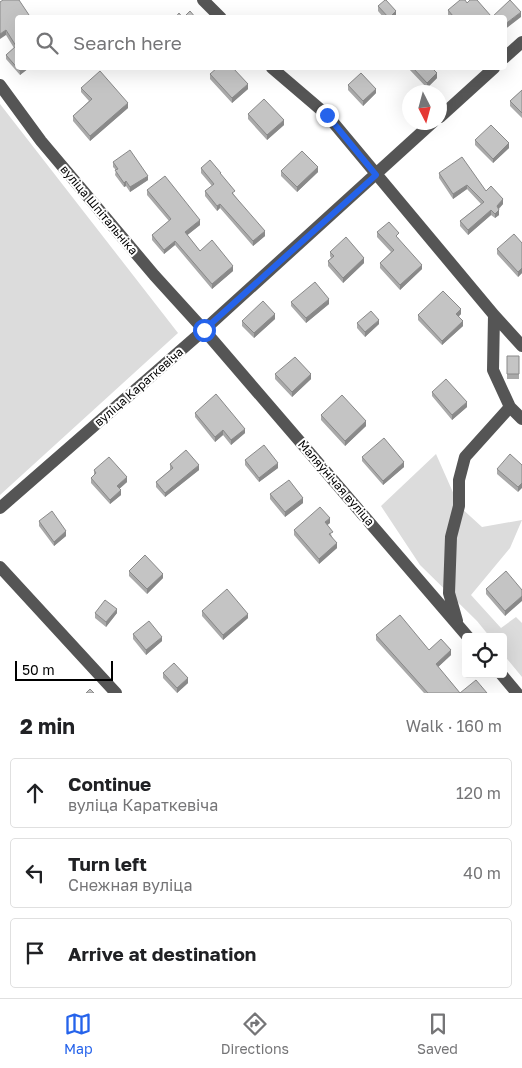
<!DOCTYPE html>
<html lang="en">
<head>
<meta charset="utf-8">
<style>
	body { margin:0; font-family:"Golos Text",sans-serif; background:#f2f2f2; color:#202124 }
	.controls { position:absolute; right:15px; bottom:15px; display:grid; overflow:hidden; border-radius:5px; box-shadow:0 5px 20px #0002 }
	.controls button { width:45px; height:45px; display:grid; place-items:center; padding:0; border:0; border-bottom:1px solid #e0e0e0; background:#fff; color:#202124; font:25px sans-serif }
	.compass { position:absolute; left:402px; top:85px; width:45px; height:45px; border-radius:50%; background:#fff; box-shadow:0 5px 20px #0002; rotate:174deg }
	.scale { position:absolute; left:15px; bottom:12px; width:98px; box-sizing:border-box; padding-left:5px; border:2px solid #000; border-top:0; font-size:14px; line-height:18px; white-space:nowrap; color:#000; -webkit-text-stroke:4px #fff; paint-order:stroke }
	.stop { position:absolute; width:15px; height:15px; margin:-11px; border:4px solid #2563eb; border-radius:50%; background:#fff }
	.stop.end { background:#2563eb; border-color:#fff; box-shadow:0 1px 5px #0008 }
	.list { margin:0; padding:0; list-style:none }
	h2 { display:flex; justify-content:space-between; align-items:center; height:65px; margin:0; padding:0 20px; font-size:21px }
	h2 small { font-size:16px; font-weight:400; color:#757577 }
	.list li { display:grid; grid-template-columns:32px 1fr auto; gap:15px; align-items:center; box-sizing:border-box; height:70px; margin:0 10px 10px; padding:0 10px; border:1px solid #e0e0e0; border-radius:5px }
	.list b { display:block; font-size:19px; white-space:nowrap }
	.list p { margin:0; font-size:16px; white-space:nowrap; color:#757577 }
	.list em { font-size:16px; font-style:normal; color:#757577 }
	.icon { flex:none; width:28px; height:28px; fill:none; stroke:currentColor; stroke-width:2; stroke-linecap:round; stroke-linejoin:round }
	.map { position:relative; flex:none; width:522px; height:693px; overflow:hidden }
	.search { position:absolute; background:#fff; box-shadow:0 5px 20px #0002; left:15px; right:15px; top:15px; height:55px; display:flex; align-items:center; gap:12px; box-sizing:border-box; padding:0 18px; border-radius:5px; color:#757577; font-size:19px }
	.sheet { height:305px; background:#fff }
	nav { display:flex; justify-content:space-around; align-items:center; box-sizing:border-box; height:70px; border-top:1px solid #e0e0e0; background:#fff; font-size:14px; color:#757577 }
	nav a { display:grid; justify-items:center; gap:2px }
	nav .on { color:#2563eb }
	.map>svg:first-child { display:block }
</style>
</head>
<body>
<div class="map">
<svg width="522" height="693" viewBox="0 0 522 693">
	<rect width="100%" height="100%" fill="#fff"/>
	<path fill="#dcdcdc" d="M0 104 178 333 0 495Z
		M436 454 459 506 482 527 522 520 510 548 471 595 501 628 516 617 522 623V677L503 654V637H490L477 621 420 565 381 506Z"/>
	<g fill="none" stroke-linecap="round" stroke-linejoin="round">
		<path stroke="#555" stroke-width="12" d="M203 0 221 18
			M504 58 522 42
			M272 68 327 115 494 315 522 346
			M0 85 41 141 154 275 204 330 468 637
			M440 117 494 68
			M494 315 493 370 510 407 522 419
			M0 508 204 330 433 122
			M0 567 116 693
			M457 621 449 593 451 537 459 506V480L465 457 510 407
			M501 674 517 693"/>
	</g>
	<path fill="#a9a9a9" d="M0 2 18 18V68H29L20 75 6 59V55L14 48 6 35Z
		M467 3 491 18H450L448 15V10Z
		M378 6 396 16 395 18H384L378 11Z
		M408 68H435L434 69 437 78 427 88Z
		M210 74 248 89 232 103 210 79Z
		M348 85 376 93 363 106 348 90Z
		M81 88 128 108 90 141 73 121V116L89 101 81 92Z
		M522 90V118L510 106V101Z
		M248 114 284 125 267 140 248 119Z
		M475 140 509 148 493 163 475 145Z
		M113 162 148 180 130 192 126 186 124 187 115 175 116 170 113 167Z
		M201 168 221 175 235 196 265 236 253 246 220 208 217 211 205 196V191L212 186 201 173Z
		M281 171 318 172 297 192 281 176Z
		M439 173 486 191 503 204 499 209V215L495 218 491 215 468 235 460 226V221L481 204 467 189 453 199 439 178Z
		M147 190 200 225 187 235 200 251 233 271 212 289 175 245 164 254 152 240V235L169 221 147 195Z
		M377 232 399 238 398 239 422 269 400 290 380 268V263L391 252 377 237Z
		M522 243V273L518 277 497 254V249Z
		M330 252 364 263 343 283 328 266V261L331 258 330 256Z
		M291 302 329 304 306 323 291 306Z
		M461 314 459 316 463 326 442 345 418 320V315Z
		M275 319 254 338 242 326V321Z
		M357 323 379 324 365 337 357 328Z
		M507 356H519V379H507Z
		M275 374 311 379 292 397 275 379Z
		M432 392 467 407 452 420 432 396Z
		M195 413 245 433 231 445 223 435 215 442 195 417Z
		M321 415 366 426 345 446 321 420Z
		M362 457 404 467 383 485 362 461Z
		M245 460 278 468 259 482 245 465Z
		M170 464 199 470 165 497 156 487V482L170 470Z
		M522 465 518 492 497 474V469Z
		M94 470 127 482 119 489 121 495 110 504 91 483V478L94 475Z
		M270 494 303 503 285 517 270 499Z
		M39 521 66 536 54 546 39 526Z
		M330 523 327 525 337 548 319 564 294 535V530Z
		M129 571 163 578 147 594 129 576Z
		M486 589 522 590 505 616 486 594Z
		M202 611 248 618 223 640 202 616Z
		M95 613H117L106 627 95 618Z
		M133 634 162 641 146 655 133 639Z
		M376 635 429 650 451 655 438 667 460 693H487H424L376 640Z
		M163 673 188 683 177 693 163 678Z"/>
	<path fill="#898989" d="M396 11V16L395 18H389Z
		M521 12V17L504 30V25Z
		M6 30V35L0 39V34Z
		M24 68H29L20 75V71Z
		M437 73V78L427 88V83Z
		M248 84V89L232 103V98Z
		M376 89V93L363 106V101Z
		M128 103V108L90 141V136Z
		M284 120V125L267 140V135Z
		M509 143V148L493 163V159Z
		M318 167V172L297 192V187Z
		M148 176V180L130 192V187Z
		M126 181V186L124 187V183Z
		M467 185V189L453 199V194Z
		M503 199V204L497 210V206Z
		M220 204V208L217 211V206Z
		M491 210V215L468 235V230Z
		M499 210V215L495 218V214Z
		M200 220V225L185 237V232Z
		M265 231V236L253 246V241Z
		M175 241V245L164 254V250Z
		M364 258V263L343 283V278Z
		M422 265V269L400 290V285Z
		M233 266V271L212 289V284Z
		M522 268V273L518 277V272Z
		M329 299V304L306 323V318Z
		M461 309V314L456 319V314Z
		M275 314V319L254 338V333Z
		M379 320V324L365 337V332Z
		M463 321V326L442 345V341Z
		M311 374V379L292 397V392Z
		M467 402V407L452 420V415Z
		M366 421V426L345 446V441Z
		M245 429V433L231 445V440Z
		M223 430V435L215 442V437Z
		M404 462V467L383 485V481Z
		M278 463V468L259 482V478Z
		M199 465V470L165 497V493Z
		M127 477V482L117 491V486Z
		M522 483V488L518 492V487Z
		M121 490V495L110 504V500Z
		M303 498V503L285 517V512Z
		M330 518V523L325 527V522Z
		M66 531V536L54 546V542Z
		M337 543V548L319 564V559Z
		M163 574V578L147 594V589Z
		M522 596V601L505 616V611Z
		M117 609V613L106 627V622Z
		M248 614V618L223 640V635Z
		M162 637V641L146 655V650Z
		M451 650V655L436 669V664Z
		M188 678V683L177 693V688Z"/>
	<path fill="#c4c4c4" stroke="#898989" d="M3 0H19L31 18H18V68H24L20 71 6 55 16 46 6 30 0 34V2Z
		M385 0H386L396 11 389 18 378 6Z
		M460 0H465L467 3 470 0H477L491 16 489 18H452L453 16 448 10Z
		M510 0 521 12 504 25V18H491Z
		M190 11 196 18H183Z
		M179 13 183 18H175Z
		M217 68H233L248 84 232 98 210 74Z
		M413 68H432L437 73 427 83Z
		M100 71 128 103 90 136 73 116 92 99 81 88Z
		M361 73 376 89 363 101 348 85Z
		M522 90V113L510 101Z
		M264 99 284 120 267 135 248 114Z
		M491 125 509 143 493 159 475 140Z
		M130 150 148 176 130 187 126 181 124 183 115 170 118 169 113 162Z
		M302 151 318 167 297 187 281 171Z
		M462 157 486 191 491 186 503 199 497 206 499 210 495 214 491 210 468 230 460 221 484 202 467 185 453 194 439 173Z
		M210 160 221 173H220L235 191 232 193 265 231 253 241 220 204 217 206 205 191 214 184 201 168Z
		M165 176 200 220 185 232 200 251 212 240 233 266 212 284 175 241 164 250 152 235 171 219 147 190Z
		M389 222 399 233 396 236 422 265 400 285 380 263 394 250 377 232Z
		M514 234 522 243V268L518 272 497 249Z
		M346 237 364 258 343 278 328 261 334 256 330 252Z
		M315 282 329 299 306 318 291 302Z
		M443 291 461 309 456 314 463 321 442 341 418 315Z
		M263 301 275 314 254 333 242 321Z
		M371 311 379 320 365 332 357 323Z
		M507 356H519V374H507Z
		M295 357 311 374 292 392 275 374Z
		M446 379 467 402 452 415 432 392Z
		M216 394 245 429 231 440 223 430 215 437 195 413Z
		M342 395 366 421 345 441 321 415Z
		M384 438 404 462 383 481 362 457Z
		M264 445 278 463 259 478 245 460Z
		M186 450 199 465 165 493 156 482 173 468 170 464Z
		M510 454 522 465V483L518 487 497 469Z
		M109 457 127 477 117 486 121 490 110 500 91 478 96 473 94 470Z
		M289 480 303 498 285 512 270 494Z
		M320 507 330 518 325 522 333 532 329 534 337 543 319 559 294 530Z
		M52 511 66 531 54 542 39 521Z
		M145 555 163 574 147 589 129 571Z
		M506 571 522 590V596L505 611 486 589Z
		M227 589 248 614 223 635 202 611Z
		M105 600 117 609 106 622 95 613Z
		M400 615 429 650 441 639 451 650 436 664 460 693 476 680 487 693H428L376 635Z
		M149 621 162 637 146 650 133 634Z
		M174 663 188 678 177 688 163 673Z
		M90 689 94 693H86Z"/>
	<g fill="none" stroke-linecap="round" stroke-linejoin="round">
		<path stroke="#2563eb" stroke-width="6" d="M204 330 376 175 327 115"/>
	</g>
	<g text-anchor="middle" stroke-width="4" stroke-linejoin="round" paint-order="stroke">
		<g font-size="12" fill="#000" stroke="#fff">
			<text transform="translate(99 210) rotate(50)" y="4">вуліца Шпітальніка</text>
			<text transform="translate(139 387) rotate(-41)" y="4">вуліца Караткевіча</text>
			<text transform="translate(336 483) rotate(49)" y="4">Маляўнічая вуліца</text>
		</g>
	</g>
</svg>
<div class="controls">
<button><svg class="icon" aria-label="locate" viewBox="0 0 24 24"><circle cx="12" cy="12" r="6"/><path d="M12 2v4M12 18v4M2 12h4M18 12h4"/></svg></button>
</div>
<svg class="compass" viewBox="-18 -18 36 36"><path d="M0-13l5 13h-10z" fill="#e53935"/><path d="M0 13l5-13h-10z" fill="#757577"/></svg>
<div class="scale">50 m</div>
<div class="stop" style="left:204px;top:330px"></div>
<div class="stop end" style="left:327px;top:115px"></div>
<div class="search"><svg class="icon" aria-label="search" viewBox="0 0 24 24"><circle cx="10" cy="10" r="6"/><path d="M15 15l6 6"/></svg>Search here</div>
</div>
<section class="sheet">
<h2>2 min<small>Walk · 160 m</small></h2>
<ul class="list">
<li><svg class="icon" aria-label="ahead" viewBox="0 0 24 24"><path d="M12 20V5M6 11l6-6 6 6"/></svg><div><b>Continue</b><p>вуліца Караткевіча</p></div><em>120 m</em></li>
<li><svg class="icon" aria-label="left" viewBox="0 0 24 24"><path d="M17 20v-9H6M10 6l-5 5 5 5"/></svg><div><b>Turn left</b><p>Снежная вуліца</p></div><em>40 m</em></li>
<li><svg class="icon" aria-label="arrive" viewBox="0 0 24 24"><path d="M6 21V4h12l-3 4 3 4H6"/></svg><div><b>Arrive at destination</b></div></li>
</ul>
</section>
<nav>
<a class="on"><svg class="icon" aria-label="map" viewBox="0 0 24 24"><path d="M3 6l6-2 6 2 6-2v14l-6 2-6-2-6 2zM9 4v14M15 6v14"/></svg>Map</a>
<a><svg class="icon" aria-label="directions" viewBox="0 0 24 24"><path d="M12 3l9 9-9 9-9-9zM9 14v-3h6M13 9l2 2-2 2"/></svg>Directions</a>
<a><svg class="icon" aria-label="saved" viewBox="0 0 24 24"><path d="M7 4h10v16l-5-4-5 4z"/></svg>Saved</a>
</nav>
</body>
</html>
